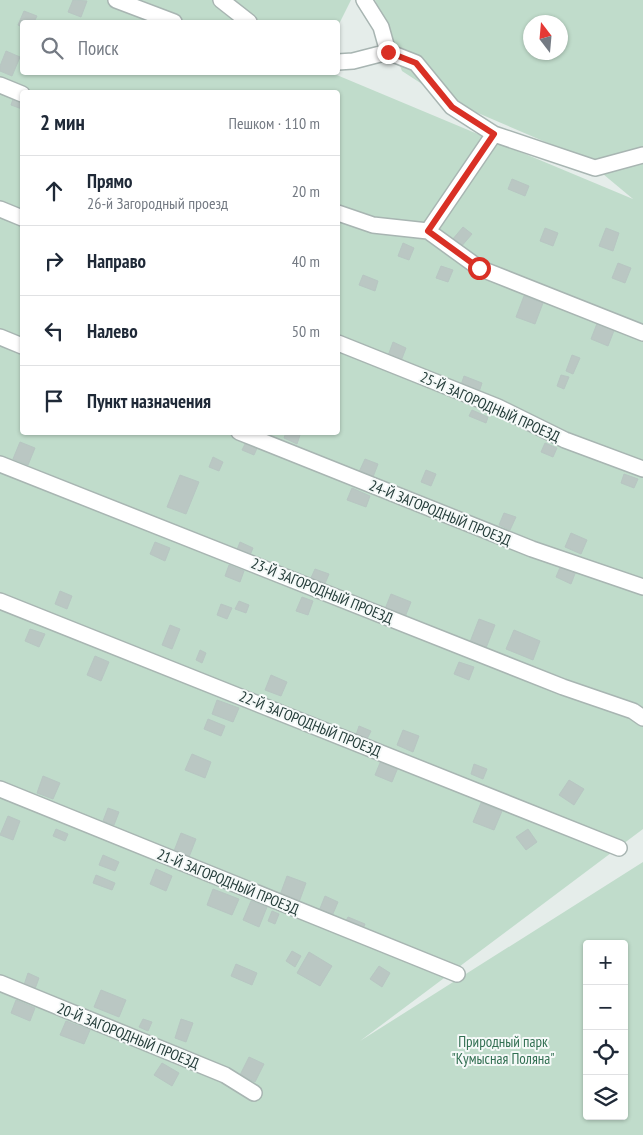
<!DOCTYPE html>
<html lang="ru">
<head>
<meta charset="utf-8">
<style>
	body { margin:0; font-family:"PT Sans Narrow",sans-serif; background:#f2f2f3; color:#1f2937 }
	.controls { position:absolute; right:15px; bottom:15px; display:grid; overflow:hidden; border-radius:5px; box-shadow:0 1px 4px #0004 }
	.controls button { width:45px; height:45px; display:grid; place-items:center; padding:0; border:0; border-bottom:1px solid #e0e1e3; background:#fff; color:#1f2937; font:25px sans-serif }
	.compass { position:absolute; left:523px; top:15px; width:45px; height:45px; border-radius:50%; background:#fff; box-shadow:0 1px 4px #0004; rotate:344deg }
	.stop { position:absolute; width:15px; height:15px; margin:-11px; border:4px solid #d93025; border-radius:50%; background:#fff }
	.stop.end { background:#d93025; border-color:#fff; box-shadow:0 1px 5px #0008 }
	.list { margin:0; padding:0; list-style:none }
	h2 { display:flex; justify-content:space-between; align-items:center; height:65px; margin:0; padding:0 20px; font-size:21px }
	h2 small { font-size:16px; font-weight:400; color:#747a83 }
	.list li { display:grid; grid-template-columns:32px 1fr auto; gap:15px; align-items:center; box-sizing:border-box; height:70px; padding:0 20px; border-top:1px solid #e0e1e3 }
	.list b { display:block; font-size:19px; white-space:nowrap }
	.list p { margin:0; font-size:16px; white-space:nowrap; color:#747a83 }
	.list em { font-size:16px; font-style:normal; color:#747a83 }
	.icon { flex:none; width:28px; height:28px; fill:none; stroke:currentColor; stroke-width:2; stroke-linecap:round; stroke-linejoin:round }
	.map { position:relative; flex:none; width:643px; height:1135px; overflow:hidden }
	.search { position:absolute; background:#fff; box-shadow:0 1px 4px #0004; left:20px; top:20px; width:320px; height:55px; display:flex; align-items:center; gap:12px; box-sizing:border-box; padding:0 18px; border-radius:5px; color:#747a83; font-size:19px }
	.panel { position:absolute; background:#fff; box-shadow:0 1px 4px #0004; left:20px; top:90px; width:320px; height:345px; border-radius:5px }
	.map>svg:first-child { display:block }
</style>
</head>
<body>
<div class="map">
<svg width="643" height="1135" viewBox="0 0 643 1135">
	<rect width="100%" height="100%" fill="#e5edea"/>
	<path fill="#c0dccb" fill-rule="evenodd" d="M0 0H351L338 26V22H22V72L332 73 633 199 585 159 445 99 402 71 375 0H643V829L360 1041 643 862V1135H0ZM530 22H560V52H530ZM22 92H338V432H22ZM587 944H624V1116H587Z"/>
	<path fill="#bac7c3" stroke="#b7c6c2" d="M73 0 87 1 81 17 68 12Z
		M24 11 37 16 34 22H22V27L18 25Z
		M6 51 20 57 12 76 0 71V66Z
		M15 93 22 96V109L11 105Z
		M512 179 529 186 525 196 508 189Z
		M463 227 472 234 460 248 452 240Z
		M545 228 558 233 553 246 540 241Z
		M606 228 619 233 613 251 599 246Z
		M403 243 414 248 409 260 398 256Z
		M618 263 631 268 625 283 612 278Z
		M441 266 453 270 448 282 436 278Z
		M363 275 378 281 375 291 359 285Z
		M524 296 543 303 535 324 516 317Z
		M598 321 615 328 608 346 591 339Z
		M393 342 406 348 401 361 388 356Z
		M572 355 580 358 573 374 566 371Z
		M561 375 569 377 564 389 557 386Z
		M464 376 482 383 479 392 461 385Z
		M472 410 488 417 486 423 469 416Z
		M286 432H301L297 444 284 438Z
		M20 442 35 448 28 465 13 459Z
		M246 442 258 446 254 455 242 450Z
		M545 443 557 448 553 457 541 452Z
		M213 457 223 462 219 471 209 467Z
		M365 459 378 464 373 477 359 472Z
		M426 470 436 474 431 486 421 482Z
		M624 474 638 479 634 488 621 483Z
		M180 475 199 482 186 514 167 507Z
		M352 488 370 496 366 507 347 500Z
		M504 513 516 517 510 530 499 525Z
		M571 533 587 540 581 554 565 547Z
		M155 542 170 548 165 561 150 554Z
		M240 542 253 548 248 560 235 555Z
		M229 565 244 571 240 582 225 576Z
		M561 565 576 571 571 584 556 577Z
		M315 569 329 574 324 586 310 580Z
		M60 591 72 596 67 609 55 604Z
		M391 594 411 602 405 617 385 609Z
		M302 597 313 601 308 615 296 611Z
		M239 601 249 605 246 613 235 609Z
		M221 604 232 608 227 619 217 615Z
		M479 619 495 625 486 648 470 642Z
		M170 625 180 629 172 649 162 645Z
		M30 629 45 634 39 647 25 641Z
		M514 630 540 641 533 660 506 649Z
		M200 650 206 653 202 663 196 660Z
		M95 656 109 662 101 681 87 675Z
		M459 662 474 667 469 680 454 674Z
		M271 675 287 682 281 696 265 690Z
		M217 700 239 708 233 722 212 714Z
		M208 719 225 726 221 736 204 729Z
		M359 726 371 731 367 739 356 735Z
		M403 730 419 736 413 752 397 745Z
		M192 754 211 762 205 778 185 770Z
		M382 758 399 765 392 782 375 775Z
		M474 764 487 769 483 779 471 774Z
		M43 776 60 783 53 799 37 793Z
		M569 780 584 789 574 805 559 795Z
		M481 803 502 811 494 830 473 822Z
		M108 808 119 812 114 825 103 821Z
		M8 816 20 821 13 840 0 835Z
		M56 829 68 834 65 841 53 836Z
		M528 829 537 842 526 850 516 837Z
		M181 833 196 839 189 857 174 851Z
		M103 855 119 862 115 871 99 865Z
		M156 869 172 876 166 891 150 884Z
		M96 875 115 883 112 890 93 883Z
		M287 876 306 883 299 902 280 895Z
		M213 889 239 899 232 915 207 905Z
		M325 896 338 902 332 916 319 911Z
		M251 901 267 907 259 927 243 920Z
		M272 911 279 914 275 924 268 921Z
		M348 917 365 924 362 932 344 925Z
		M292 951 301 956 295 967 286 961Z
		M309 952 332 966 320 986 297 973Z
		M236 964 257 973 252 985 231 976Z
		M379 966 390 973 382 987 370 979Z
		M28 973 39 978 35 989 24 985Z
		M101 990 126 1000 119 1017 94 1007Z
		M16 1000 35 1008 30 1021 11 1013Z
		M143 1019 152 1022 148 1031 139 1027Z
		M181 1019 193 1023 186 1042 175 1038Z
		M66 1021 90 1030 84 1044 60 1035Z
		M249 1057 264 1064 255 1082 240 1075Z
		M162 1063 179 1073 172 1086 154 1075Z"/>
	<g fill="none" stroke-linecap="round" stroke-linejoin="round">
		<defs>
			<path id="minor" d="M116 0 174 22
				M221 0 249 22
				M364 0 381 27 388 52
				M338 62 353 61 388 52 416 63 452 107 494 134 595 168 643 155
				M0 85 22 94
				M0 209 22 218
				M338 213 373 225 428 231 479 268 643 333
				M428 231 494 134
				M0 337 22 346
				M338 343 498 407 565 440 643 469
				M239 432 532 549 643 587
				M0 464 563 687 633 711 643 718
				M0 601 619 848
				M0 789 457 974
				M0 983 225 1075 254 1093"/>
		</defs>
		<use href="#minor" stroke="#a8b5b2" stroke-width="18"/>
		<use href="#minor" stroke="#fff" stroke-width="15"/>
	</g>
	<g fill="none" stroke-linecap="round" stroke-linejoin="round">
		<path stroke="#d93025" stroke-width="6" d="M388 52 416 63 452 107 494 134 428 231 479 268"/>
	</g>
	<g text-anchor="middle" stroke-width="4" stroke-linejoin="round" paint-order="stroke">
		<g font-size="15" fill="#253d3a" stroke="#f5f9f8">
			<text transform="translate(490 407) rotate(24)" y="5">25-Й ЗАГОРОДНЫЙ ПРОЕЗД</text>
			<text transform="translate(440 513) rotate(22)" y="5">24-Й ЗАГОРОДНЫЙ ПРОЕЗД</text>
			<text transform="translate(322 591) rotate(22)" y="5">23-Й ЗАГОРОДНЫЙ ПРОЕЗД</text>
			<text transform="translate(310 724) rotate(22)" y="5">22-Й ЗАГОРОДНЫЙ ПРОЕЗД</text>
			<text transform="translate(228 882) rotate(22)" y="5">21-Й ЗАГОРОДНЫЙ ПРОЕЗД</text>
			<text transform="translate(128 1036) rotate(22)" y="5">20-Й ЗАГОРОДНЫЙ ПРОЕЗД</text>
		</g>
		<g font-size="15" fill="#337053" stroke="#f5f9f8">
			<text x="503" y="1047">Природный парк<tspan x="503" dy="17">"Кумысная Поляна"</tspan></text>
		</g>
	</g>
</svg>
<div class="controls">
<button>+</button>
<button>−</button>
<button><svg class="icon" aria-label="locate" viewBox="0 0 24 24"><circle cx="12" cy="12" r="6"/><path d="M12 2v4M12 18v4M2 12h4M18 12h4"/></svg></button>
<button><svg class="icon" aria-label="layers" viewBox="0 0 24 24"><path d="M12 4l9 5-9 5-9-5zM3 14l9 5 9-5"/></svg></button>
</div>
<svg class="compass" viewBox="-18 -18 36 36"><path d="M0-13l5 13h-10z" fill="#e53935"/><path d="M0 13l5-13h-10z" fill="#747a83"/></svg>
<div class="stop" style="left:479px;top:268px"></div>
<div class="stop end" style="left:388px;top:52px"></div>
<div class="search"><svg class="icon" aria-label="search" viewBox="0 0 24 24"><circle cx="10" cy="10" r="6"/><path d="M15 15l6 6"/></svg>Поиск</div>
<section class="panel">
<h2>2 мин<small>Пешком · 110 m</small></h2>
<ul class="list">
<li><svg class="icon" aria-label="ahead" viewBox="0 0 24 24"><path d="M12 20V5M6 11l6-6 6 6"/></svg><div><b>Прямо</b><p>26-й Загородный проезд</p></div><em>20 m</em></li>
<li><svg class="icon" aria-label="right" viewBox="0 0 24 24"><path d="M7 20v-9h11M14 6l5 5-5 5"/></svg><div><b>Направо</b></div><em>40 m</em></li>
<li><svg class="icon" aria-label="left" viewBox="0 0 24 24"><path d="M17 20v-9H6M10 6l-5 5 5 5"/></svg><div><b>Налево</b></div><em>50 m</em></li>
<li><svg class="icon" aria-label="arrive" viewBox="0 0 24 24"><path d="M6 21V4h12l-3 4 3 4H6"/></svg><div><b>Пункт назначения</b></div></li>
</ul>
</section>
</div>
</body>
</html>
